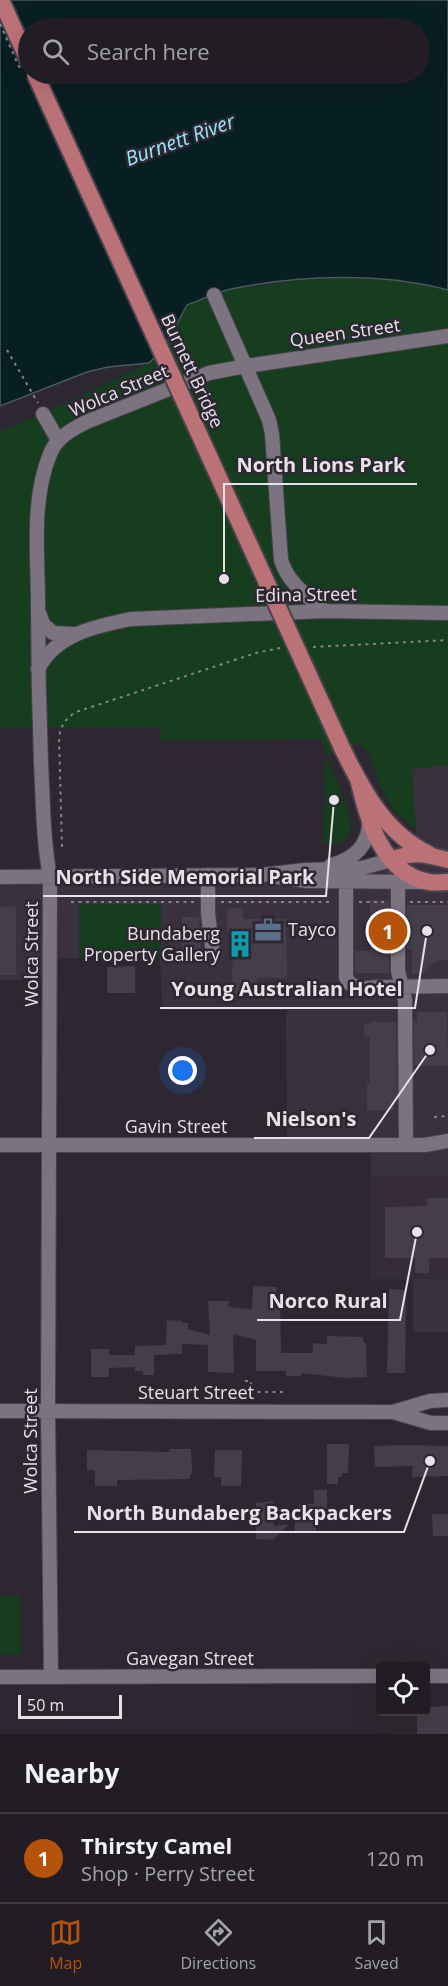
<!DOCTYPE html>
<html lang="en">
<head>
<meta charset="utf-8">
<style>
	body { margin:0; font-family:"Open Sans",sans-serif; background:#2a262d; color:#f1f3f6 }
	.controls { position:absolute; right:18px; bottom:18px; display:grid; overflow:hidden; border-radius:6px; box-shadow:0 6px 24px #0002 }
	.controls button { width:54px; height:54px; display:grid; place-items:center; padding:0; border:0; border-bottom:2px solid #3f3b42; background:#221d25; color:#f1f3f6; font:30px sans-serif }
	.scale { position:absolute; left:18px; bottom:15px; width:104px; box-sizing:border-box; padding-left:6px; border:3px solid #e6e2e9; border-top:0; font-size:16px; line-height:21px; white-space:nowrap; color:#e6e2e9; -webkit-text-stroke:4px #2d2731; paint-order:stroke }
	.you { position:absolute; left:183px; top:1071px; width:21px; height:21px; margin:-15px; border:4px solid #fff; border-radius:50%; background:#1a73e8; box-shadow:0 0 0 9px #1a73e833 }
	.badge { display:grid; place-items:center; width:39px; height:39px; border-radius:50%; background:#b45309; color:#fff; font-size:20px; font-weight:700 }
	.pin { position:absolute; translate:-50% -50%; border:3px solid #fff; box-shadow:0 2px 6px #0006 }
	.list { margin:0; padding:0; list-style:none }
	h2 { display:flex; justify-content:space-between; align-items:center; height:78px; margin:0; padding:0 24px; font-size:26px }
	h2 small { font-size:20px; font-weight:400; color:#a2a2a7 }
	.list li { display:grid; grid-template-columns:39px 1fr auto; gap:18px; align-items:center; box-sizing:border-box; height:90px; padding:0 24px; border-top:2px solid #3f3b42 }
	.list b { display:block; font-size:22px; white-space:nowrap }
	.list p { margin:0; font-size:20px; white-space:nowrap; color:#a2a2a7 }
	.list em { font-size:20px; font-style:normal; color:#a2a2a7 }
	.icon { flex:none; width:33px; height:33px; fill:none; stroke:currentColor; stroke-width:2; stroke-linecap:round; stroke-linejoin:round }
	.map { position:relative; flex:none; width:448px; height:1734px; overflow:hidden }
	.search { position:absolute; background:#221d25; box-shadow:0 6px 24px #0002; left:18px; right:18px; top:18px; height:66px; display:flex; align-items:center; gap:15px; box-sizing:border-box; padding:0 21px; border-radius:33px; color:#a2a2a7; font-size:22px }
	.sheet { height:168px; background:#221d25 }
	nav { display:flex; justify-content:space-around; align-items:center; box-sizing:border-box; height:84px; border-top:2px solid #3f3b42; background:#221d25; font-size:16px; color:#a2a2a7 }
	nav a { display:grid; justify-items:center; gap:3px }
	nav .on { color:#b45309 }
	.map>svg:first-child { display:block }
</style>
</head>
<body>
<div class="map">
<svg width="448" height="1734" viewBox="0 0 448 1734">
	<rect width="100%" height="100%" fill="#2d2731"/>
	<path fill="#3a313f" d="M448 765V1176H371V1146H287L286 1010H162L160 958H48V980H0V878L262 876 414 854 416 829 412 769Z
		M413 1279H448V1332H413Z"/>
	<path fill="#352b3b" d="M371 1176H448V1279H371Z"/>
	<path fill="#153d1e" d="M345 278 391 280 448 290V765L412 769 416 829 397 814 381 789 369 752 359 742 327 756 321 739 161 740V727L0 728V431L43 414 149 363 164 348 187 305 229 290 309 279Z
		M325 757C332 773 369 836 338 843 334 844 328 843 323 843Z
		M79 904H161V958H79Z
		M0 1596H20L21 1654H0Z"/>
	<path fill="#071e23" stroke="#4a595e" stroke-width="1.5" fill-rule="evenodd" d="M0 0H448V290C381 272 299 275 231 289 216 292 201 300 187 305L164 348 149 363 108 367 87 372 0 406ZM28 28H420V74H28Z"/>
	<path fill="#453e4a" d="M370 900 389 901 390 918 397 923 406 918 407 905H448V960L436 961 423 974H412V949H407L405 942 397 938 391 942 389 946V973H355V951H370Z
		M16 906V975H0V907Z
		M243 908V919H286L287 978H257L258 992H245V997H232L233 931 227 932V909Z
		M182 917H199L201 952H182Z
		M135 966V993H107V967Z
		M417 1012H447L448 1066H414V1022H417Z
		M370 1022H396L397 1102H393L394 1110H367V1083H370V1037H364V1024H370Z
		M427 1198H448V1258H429V1273H415V1258H385V1207L427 1206Z
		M253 1286 277 1287 276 1300H280L281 1353H313V1343L327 1344V1336L363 1337 364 1343H366L367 1377 346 1378 301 1373V1376H286V1371H256V1340L233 1334 234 1373 208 1372V1345L182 1344V1354L154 1355V1375H143V1371H135V1367L109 1368V1377H91V1349H109V1355H135V1346L166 1345 167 1320 182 1321V1323H188V1329L210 1335 208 1301H229L228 1307 252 1309Z
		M389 1289 406 1290 405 1373H387Z
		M327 1444H349L348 1473H342V1477H338V1484H327Z
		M401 1445 448 1446V1476L412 1477 413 1466 375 1467 374 1446Z
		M170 1449H191L192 1472 189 1479 117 1480V1486H95V1470H87V1450L169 1452Z
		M215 1450H242L241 1486H221V1477H214Z
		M314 1490H327V1509H316V1533H295V1515H299V1504H314Z
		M274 1501V1526L289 1524 273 1540 256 1539V1503Z
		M432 1514H448V1536H433Z
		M448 1706V1734H417V1712H426V1707Z"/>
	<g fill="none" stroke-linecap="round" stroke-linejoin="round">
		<path stroke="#49434d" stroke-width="14" stroke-dasharray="14 7" stroke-linecap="butt" d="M398 947V914"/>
		<defs>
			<path id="minor" d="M214 295 269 420 272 434 281 560C288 583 307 596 325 611
				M43 414 58 440
				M40 615 43 624 53 633 73 634
				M38 669C56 634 96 626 131 619L325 611 448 613
				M331 865C355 859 370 845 369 819
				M208 875V913L212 946
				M0 877 261 875 305 870 362 868 391 860
				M278 877 306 881 424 882
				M346 881V977L349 983 360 989 377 987 448 986
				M398 882V914
				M398 947V971L405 1000 406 1145
				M0 1145H425L448 1141
				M0 1411 393 1412 431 1423H448
				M393 1412 430 1401 448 1400
				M426 1676H448
				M0 1677 380 1676
				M51 1677 48 1411 50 877C43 839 43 801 41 763 39 710 38 657 38 603 38 555 31 500 50 454 56 438 71 430 86 422L209 373 246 366 448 336"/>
			<path id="major" d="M1 0 28 60
				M343 750C363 791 386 834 429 854
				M359 783C368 821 383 874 429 882 435 883 442 882 448 882
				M391 860C415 851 424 854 448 860"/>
		</defs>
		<use href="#minor" stroke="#47424b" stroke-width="16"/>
		<use href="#major" stroke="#47424b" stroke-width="20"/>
		<path stroke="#88838b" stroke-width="2" stroke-dasharray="3 4.5" stroke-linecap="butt" d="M7 350 38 403
			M313 647 448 640
			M62 847 59 737C61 725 66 718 76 712L256 653 280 648
			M71 902H195
			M221 902H333
			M359 902H384
			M410 902H448
			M434 1117 448 1116
			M245 1381H251V1392
			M205 1392H287"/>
		<use href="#minor" stroke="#7b7380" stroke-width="14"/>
		<use href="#major" stroke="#bb7277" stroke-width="16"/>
		<defs>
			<path id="major-bridge" d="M35 74 343 750"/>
		</defs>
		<use href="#major-bridge" stroke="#47424b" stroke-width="20" stroke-linecap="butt"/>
		<path stroke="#88838b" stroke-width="2" stroke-dasharray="3 4.5" stroke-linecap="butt" d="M0 24 20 69"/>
		<use href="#major-bridge" stroke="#bb7277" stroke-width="16"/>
	</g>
	<defs>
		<symbol id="office-bare" viewBox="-9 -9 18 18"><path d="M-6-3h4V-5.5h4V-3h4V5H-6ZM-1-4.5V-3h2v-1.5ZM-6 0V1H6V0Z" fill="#5c6f8a" stroke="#2d2731" stroke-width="2.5" paint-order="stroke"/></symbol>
		<symbol id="building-bare" viewBox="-9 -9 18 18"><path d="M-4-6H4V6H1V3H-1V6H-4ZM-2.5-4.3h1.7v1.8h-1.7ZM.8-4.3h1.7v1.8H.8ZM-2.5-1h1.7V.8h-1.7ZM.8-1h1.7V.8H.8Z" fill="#0f9aa8" stroke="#2d2731" stroke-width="2.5" paint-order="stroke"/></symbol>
	</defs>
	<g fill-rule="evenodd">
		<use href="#office-bare" x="249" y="911" width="38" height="38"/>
		<use href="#building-bare" x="221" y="925" width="38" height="38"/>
	</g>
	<g text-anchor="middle" stroke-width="5" stroke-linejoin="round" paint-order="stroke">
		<g font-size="18" fill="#e6e2e9" stroke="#2d2731">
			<text transform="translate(345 333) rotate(-8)" y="6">Queen Street</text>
			<text transform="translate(192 371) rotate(65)" y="6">Burnett Bridge</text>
			<text transform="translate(119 391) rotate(-23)" y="6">Wolca Street</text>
			<text transform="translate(306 595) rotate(-1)" y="6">Edina Street</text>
			<text transform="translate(32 954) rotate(-90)" y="6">Wolca Street</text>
			<text x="176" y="1133">Gavin Street</text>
			<text x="196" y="1399">Steuart Street</text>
			<text transform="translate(31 1441) rotate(-90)" y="6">Wolca Street</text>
			<text x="190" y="1665">Gavegan Street</text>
		</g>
		<g font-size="18" fill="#e6e2e9" stroke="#2d2731" text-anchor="start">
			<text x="288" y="936">Tayco</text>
			<text x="220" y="940" text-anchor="end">Bundaberg<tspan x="220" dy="21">Property Gallery</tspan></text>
		</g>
		<g font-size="20" font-style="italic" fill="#94e6f8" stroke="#2d2731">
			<text transform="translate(180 140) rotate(-20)" y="7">Burnett River</text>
		</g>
	</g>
	<path fill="none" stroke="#e6e2e9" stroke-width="2" d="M224 579L224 484H417M334 800L326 896H43M427 931L415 1008H160M430 1050L369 1138H254M417 1232L400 1320H257M430 1461L404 1532H74"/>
	<g fill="#e6e2e9" stroke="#2d2731" stroke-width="2">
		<circle cx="224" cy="579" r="6"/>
		<circle cx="334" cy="800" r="6"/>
		<circle cx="427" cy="931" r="6"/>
		<circle cx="430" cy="1050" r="6"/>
		<circle cx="417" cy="1232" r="6"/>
		<circle cx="430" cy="1461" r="6"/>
	</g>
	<g font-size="20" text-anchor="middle" font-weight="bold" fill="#e6e2e9" stroke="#2d2731" stroke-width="5" stroke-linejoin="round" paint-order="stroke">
		<text x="321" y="472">North Lions Park</text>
		<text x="185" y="884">North Side Memorial Park</text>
		<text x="287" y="996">Young Australian Hotel</text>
		<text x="311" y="1126">Nielson's</text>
		<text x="328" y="1308">Norco Rural</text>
		<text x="239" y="1520">North Bundaberg Backpackers</text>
	</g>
</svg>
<div class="controls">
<button><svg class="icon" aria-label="locate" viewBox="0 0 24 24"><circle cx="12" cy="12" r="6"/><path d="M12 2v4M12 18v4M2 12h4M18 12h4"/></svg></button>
</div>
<div class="scale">50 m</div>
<div class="you"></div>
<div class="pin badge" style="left:388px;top:931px">1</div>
<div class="search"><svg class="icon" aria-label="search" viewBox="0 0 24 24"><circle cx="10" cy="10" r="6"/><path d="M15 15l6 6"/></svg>Search here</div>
</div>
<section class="sheet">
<h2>Nearby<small></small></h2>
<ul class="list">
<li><span class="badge">1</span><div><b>Thirsty Camel</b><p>Shop · Perry Street</p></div><em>120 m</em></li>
</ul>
</section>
<nav>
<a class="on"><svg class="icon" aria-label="map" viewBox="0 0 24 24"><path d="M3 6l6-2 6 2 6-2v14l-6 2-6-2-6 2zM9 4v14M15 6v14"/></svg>Map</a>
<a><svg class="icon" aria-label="directions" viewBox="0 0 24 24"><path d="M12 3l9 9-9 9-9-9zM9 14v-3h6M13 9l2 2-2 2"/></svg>Directions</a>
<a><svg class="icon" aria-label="saved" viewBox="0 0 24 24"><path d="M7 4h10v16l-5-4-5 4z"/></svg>Saved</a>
</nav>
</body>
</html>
